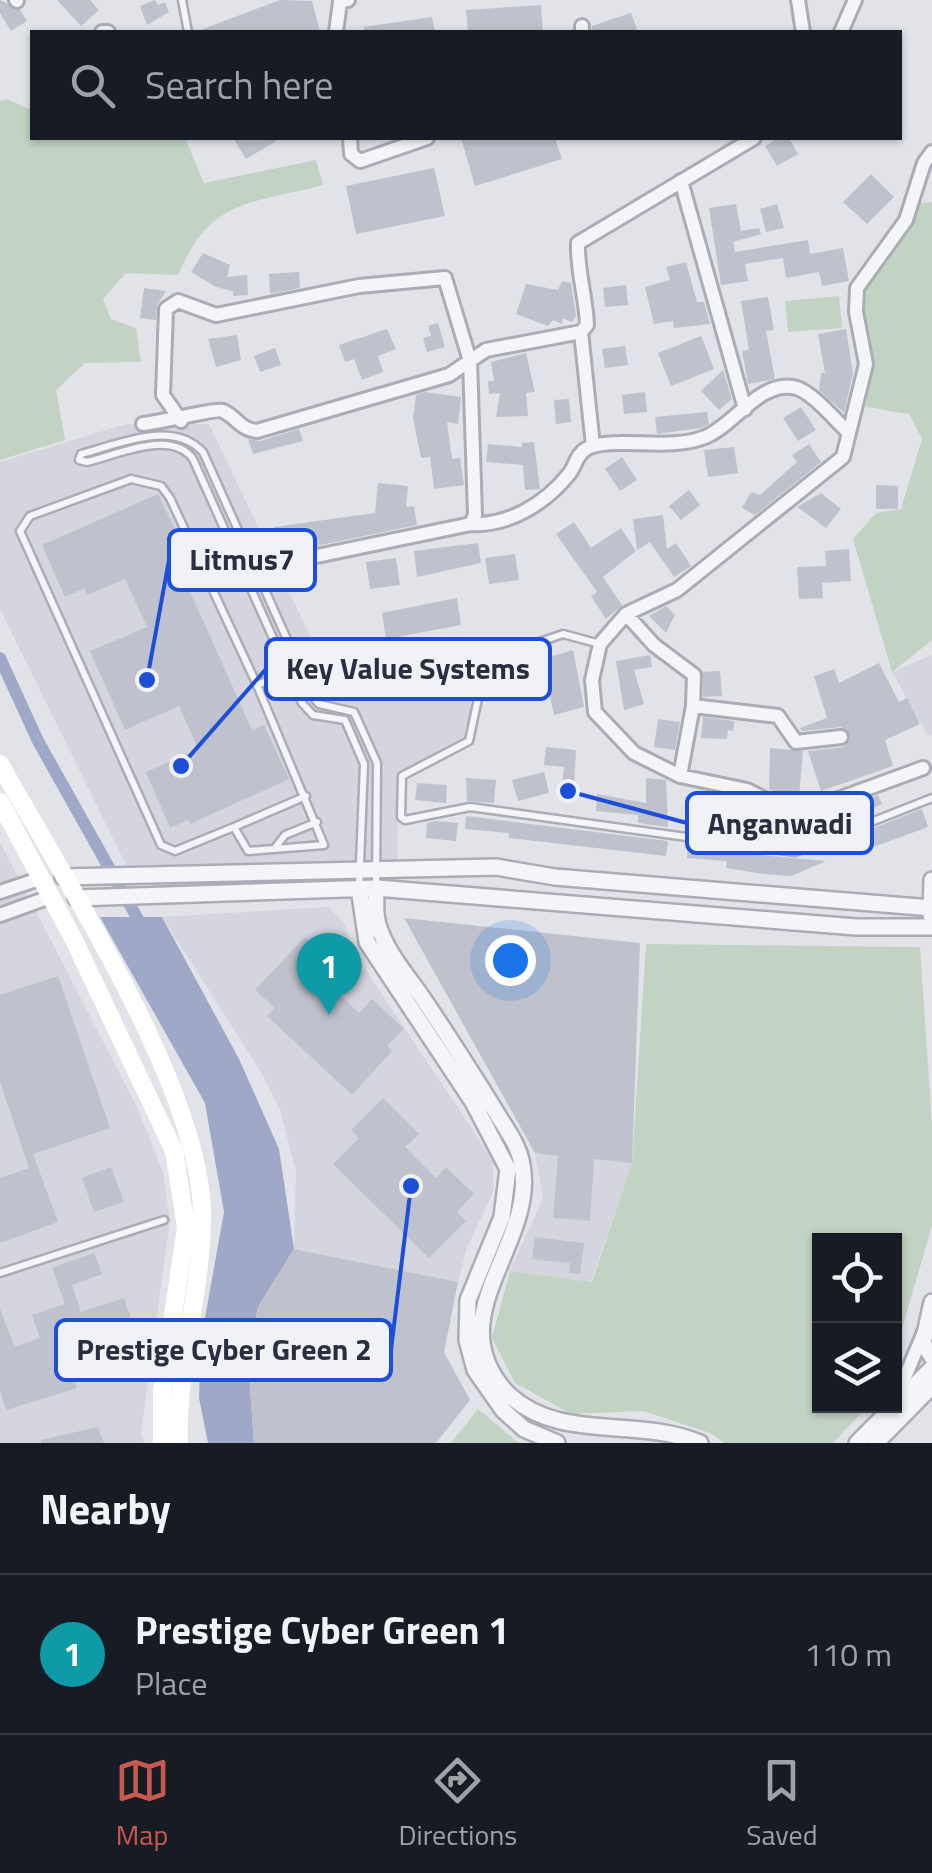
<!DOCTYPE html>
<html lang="en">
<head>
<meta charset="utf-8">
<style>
	body { margin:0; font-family:"Titillium Web",sans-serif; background:#20242c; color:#f1f3f6 }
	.controls { position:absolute; right:30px; bottom:30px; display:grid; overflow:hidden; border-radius:0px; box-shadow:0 2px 8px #0004 }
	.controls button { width:90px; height:90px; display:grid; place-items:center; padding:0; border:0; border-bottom:2px solid #363941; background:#171b24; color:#f1f3f6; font:50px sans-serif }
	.you { position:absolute; left:510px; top:960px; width:35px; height:35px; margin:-25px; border:8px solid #fff; border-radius:50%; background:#1a73e8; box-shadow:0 0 0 15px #1a73e833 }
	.badge { display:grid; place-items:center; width:65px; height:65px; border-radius:50%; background:#c7594e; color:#fff; font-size:32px; font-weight:700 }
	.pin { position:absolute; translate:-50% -82px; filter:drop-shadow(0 2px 5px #0008) }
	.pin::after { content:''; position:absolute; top:52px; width:35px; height:30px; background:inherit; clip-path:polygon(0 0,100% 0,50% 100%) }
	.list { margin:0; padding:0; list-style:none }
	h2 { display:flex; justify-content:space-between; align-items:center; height:130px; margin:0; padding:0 40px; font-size:42px }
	h2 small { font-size:32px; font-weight:400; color:#9ea1a6 }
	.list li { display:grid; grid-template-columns:65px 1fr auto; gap:30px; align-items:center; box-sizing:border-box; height:160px; padding:0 40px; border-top:2px solid #363941 }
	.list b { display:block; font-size:38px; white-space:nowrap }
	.list p { margin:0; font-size:32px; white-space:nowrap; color:#9ea1a6 }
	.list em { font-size:32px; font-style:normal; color:#9ea1a6 }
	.icon { flex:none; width:55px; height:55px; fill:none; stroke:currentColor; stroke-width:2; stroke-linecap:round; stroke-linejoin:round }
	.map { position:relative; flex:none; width:932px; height:1443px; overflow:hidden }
	.search { position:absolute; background:#171b24; box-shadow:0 2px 8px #0004; left:30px; right:30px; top:30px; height:110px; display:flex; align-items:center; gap:25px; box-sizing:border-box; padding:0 35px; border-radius:0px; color:#9ea1a6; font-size:38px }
	.sheet { height:290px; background:#171b24 }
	nav { display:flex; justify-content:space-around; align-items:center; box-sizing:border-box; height:140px; border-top:2px solid #363941; background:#171b24; font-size:28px; color:#9ea1a6 }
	nav a { display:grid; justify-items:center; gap:5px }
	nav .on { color:#c7594e }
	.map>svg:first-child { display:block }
</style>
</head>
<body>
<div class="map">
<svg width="932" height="1443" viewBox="0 0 932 1443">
	<rect width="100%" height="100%" fill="#e2e3e9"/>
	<path fill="#d4d5de" d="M126 424H209L333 684 468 658 471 737 398 775 397 868 126 865 0 609V462Z
		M932 655V734L928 736 892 672Z
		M0 842 137 1107 163 1172 170 1220 141 1433 144 1443H0Z
		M328 907 344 923 353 951 493 1160V1192L467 1248 458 1282 294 1249 296 1172 280 1110 261 1072 162 917Z
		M535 1153 632 1163 591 1282 510 1271 543 1198Z"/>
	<path fill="#c3d3c3" d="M6 99 32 110V138H185L204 183 316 160 323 185C250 205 211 197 178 275L126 273 103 299 111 319 136 328 141 362 85 363 56 390 65 440 0 460V101Z
		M932 202V640L892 672 853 539 876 513 901 509 922 439 909 414 866 407 870 363 860 291 914 204Z
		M839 296 842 328 788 332 785 301Z
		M646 944 920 947 932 1124V1226L895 1353 894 1240H820V1406H868L833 1443H725L710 1433 643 1411 571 1414 515 1383 492 1338 510 1271 592 1282 632 1163Z
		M478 1409 519 1443H451Z"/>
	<path fill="#9fa9c7" d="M100 917H162L239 1059 279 1149 294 1249 258 1307 248 1358 254 1443H208L199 1398 201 1340 224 1212 205 1103Z"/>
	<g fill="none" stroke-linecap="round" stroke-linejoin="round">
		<path stroke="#9fa9c7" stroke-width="12" d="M0 658 38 741 144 930"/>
	</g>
	<path fill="#bfc1cc" d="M0 0 20 10 27 21 11 31 0 13Z
		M57 0H90L99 10 81 26Z
		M155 0 158 5 165 2 169 12 147 25 140 6Z
		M280 0 312 1 320 32H195Z
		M541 5 543 32H468L466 10Z
		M631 13 638 32H592V26Z
		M432 17 435 32H364V27Z
		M233 138H281L246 159Z
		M461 138H555L562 159 475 186Z
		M779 138H789L798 154 777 166 765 146Z
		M434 168 445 216 356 234 346 186Z
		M871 174 894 197 867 224 843 202Z
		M736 204 741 231 759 228 761 234 733 242 735 252 808 240 810 254 843 248 849 281 822 286 819 272 786 278 783 258 745 264 748 281 721 285 709 208Z
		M777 204 784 228 766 232 760 209Z
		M203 253 230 265 227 277 247 275 248 295 233 296V291L216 287 191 272Z
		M686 262 697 302H704L710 324 674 328 673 321 654 324 645 287 670 280 666 267Z
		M299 272 300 288 270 294 269 274Z
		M562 281 571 283 576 316 572 322 563 318 562 324 553 320 548 326 516 314 526 284 558 290Z
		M626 285 628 305 605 307 603 288Z
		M144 288 166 291 157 305 156 320 140 318Z
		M768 297 774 330 766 331 775 379 748 384 742 351 749 350 741 301Z
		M438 323 445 347 427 352 423 338 431 336 428 326Z
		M387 329 396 349 378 356 383 372 362 380 354 359 345 362 339 345Z
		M846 329 853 373 844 413 819 390 821 373H825L818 334Z
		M237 335 241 360 216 367 208 339Z
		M701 336 714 369 671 386 658 353Z
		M625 346 628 365 605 368 602 349Z
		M275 348 281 365 260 372 254 356Z
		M526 353 535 392 526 393 528 416 496 417 500 393 489 394 488 381H494L491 362Z
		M723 370 732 399 719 410 701 391Z
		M425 392 461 397 458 424 447 422 452 459 460 458 464 485 434 489 430 457 421 458 413 418 416 395Z
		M645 392 647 412 624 414 622 395Z
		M569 399 571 422 556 424 554 400Z
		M801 407 816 430 798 441 783 418Z
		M707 412 709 424 701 428 657 434 655 417Z
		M299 429 303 441 253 454 248 439 260 441Z
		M534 442 540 489 525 490 523 465 486 462 488 444 522 447V443Z
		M809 444 821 462 755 515 742 508 751 492 760 495 797 462 792 455Z
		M734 447 738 473 708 477 704 450Z
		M622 457 637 480 620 491 605 469Z
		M378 483 408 486 406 507 414 506 417 525 277 554 274 527 375 513Z
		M876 485 898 486V509H876Z
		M689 490 700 505 681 520 669 506Z
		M821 493 841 509 826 528 797 507Z
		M158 494 185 550 174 556 252 730 264 725 289 779 190 824 188 820 170 828 146 772 198 749 179 706 125 730 90 651 147 627 125 579 87 595 85 588 65 597 42 545Z
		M663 515 667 549 676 543 691 566 674 577 650 542 637 550 633 519Z
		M574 522 591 548 621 528 636 551 603 577 622 605 606 619 591 596 597 592 556 534Z
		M478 543 481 563 417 577 414 551Z
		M849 549 851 581 822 583 823 598 799 599 797 567 826 566 825 551Z
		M515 554 519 580 489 584 485 558Z
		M396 558 400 585 370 589 366 562Z
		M457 598 461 625 386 639 382 613Z
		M666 606 675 615 666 633 649 616Z
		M573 650 584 707 554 715 542 659Z
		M650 655 652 667 634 670 644 704 624 710 616 661Z
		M879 663 899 702 907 698 920 724 885 740 893 766 821 791 808 751 843 747 851 737 841 727 802 731 800 728 827 718 814 676 834 669 839 683Z
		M720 671 722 696 703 697V672Z
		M703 717 734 721 733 731 728 730 727 739 701 738Z
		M658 719 680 722 675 750 654 747Z
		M546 747 576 750 573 801 560 799 564 767 544 765Z
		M770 748 803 751 799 796 769 790Z
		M544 772 549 793 518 801 512 780Z
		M466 778 496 780 494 803 467 801Z
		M646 778 666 780 668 827 638 823V815L596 811 597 794 646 803Z
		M417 783 447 785 446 803 415 800Z
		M704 791 734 797 732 811 779 817 776 838 715 827 716 808 702 806Z
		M878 795 882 804 811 838 804 822Z
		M922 809 928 827 857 853 823 848Z
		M466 816 668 841 666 856 509 838V833L465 829Z
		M436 821 458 823 456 841 426 838 427 823Z
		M688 844 758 855 826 861 791 876 764 874 726 868 727 861 687 858Z
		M404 918 640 943 632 1163 594 1159 590 1221 553 1218 558 1156 535 1153Z
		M305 937 338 968 325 981 359 1013 372 999 404 1029 387 1046 392 1051 352 1095 267 1016 275 1008 255 990Z
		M58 976 110 1128 33 1154 58 1222 0 1243V1178L29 1168 0 1082V995Z
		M383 1098 419 1134 405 1147 436 1178 446 1167 474 1194 457 1212 466 1221 429 1258 333 1164 359 1138 351 1130Z
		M111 1167 124 1202 94 1212 82 1178Z
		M535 1237 584 1243 580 1274 569 1273 570 1263 532 1259Z
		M294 1249 458 1282 444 1352 470 1400 436 1443H254L248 1358 258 1307Z
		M94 1253 102 1274 72 1285 81 1312 124 1298 131 1319 63 1342 77 1388 6 1410 0 1390V1309L15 1347 40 1338 32 1315 65 1304 52 1268Z
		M98 1427 104 1443H41V1440Z"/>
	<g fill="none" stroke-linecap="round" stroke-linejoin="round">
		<defs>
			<path id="service" d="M182 0 188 32
				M131 479 161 486 170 498 257 685 324 845 248 851 234 827 175 851 161 845 20 531 30 516Z
				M208 578 249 560
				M600 644 563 634 525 647 479 694 469 741 402 776 401 817 405 820 470 807 795 852 932 798
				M257 685 298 668
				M234 827 306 796
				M275 848 285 835 317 822
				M359 888 364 764 345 720 313 715 302 703 193 459C171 429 117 455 87 462L79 460 81 454C119 444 172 419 203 452L313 697 319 704 354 712 377 763 376 887
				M0 1273 164 1220"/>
			<path id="minor" d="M16 0 17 1
				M798 0 803 32
				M582 26V32
				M102 32H108
				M336 32 340 2 348 0
				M841 32 855 0
				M350 138 351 154 360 161 427 138
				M681 181 745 409
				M581 332 593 446
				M181 421 163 395 166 309 178 301 216 315 359 286 445 278 470 361 475 515 471 524 312 557
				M143 424C157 423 217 408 223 411 238 418 239 429 257 431L449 375 486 350 581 332 587 325C586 297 577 271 578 243L754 138
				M471 524C508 526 545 504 569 474 576 465 576 455 586 449 611 435 668 452 705 437 736 424 761 378 797 388 814 394 835 420 849 433
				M626 614 654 645 694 675 693 706
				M923 768 789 817 787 810 747 790 680 776 634 753 595 712 592 680 600 644 626 614 677 590 843 457 866 364 856 312 857 288 906 220 924 163 932 152
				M680 776 693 706 778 716 796 742 841 737
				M0 892 39 879
				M0 915 50 897
				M895 1401 924 1332"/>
			<path id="tertiary" d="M63 877 496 867 555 877 932 908
				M359 888 367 942 473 1102 508 1169 502 1217 468 1300 467 1340 475 1370 503 1410 524 1429 557 1443
				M376 888C376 904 374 918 381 933 390 956 408 977 422 997 447 1034 472 1073 496 1112 506 1129 519 1145 522 1165 537 1245 435 1317 508 1394 561 1443 635 1416 700 1443
				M76 898 376 888 856 927H932
				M931 915 932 880
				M932 1302 923 1343 932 1357
				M857 1443 932 1368
				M876 1443 932 1386"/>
		</defs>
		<use href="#service" stroke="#abacb6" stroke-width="11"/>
		<use href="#minor" stroke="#abacb6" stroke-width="18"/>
		<use href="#tertiary" stroke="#abacb6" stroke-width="20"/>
		<use href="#service" stroke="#f4f5f8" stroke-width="6"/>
		<use href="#minor" stroke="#f4f5f8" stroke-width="12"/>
		<use href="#tertiary" stroke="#f4f5f8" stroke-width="15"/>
		<path stroke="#fff" stroke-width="18" d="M0 764C63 878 203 1091 202 1217 202 1293 176 1367 179 1443
			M0 802 73 938 174 1151 186 1227 162 1391V1443"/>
	</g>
	<path fill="none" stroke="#1d4ed8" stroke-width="4" d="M147 680L169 560M181 766L266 669M568 791L687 823M411 1186L391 1350"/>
	<g fill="#1d4ed8" stroke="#f1f2f7" stroke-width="4">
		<circle cx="147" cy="680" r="10"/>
		<circle cx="181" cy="766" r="10"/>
		<circle cx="568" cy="791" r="10"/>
		<circle cx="411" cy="1186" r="10"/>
	</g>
	<g fill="#f1f2f7" stroke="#1d4ed8" stroke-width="4">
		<rect x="169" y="530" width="146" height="60" rx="10"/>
		<rect x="266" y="639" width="284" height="60" rx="10"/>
		<rect x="687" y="793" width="185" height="60" rx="10"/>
		<rect x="56" y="1320" width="335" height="60" rx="10"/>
	</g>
	<g font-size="30" text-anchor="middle" font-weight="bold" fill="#2b2d40">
		<text x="242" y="570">Litmus7</text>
		<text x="408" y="679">Key Value Systems</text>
		<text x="780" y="834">Anganwadi</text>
		<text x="224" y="1360">Prestige Cyber Green 2</text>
	</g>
</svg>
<div class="controls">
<button><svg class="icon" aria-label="locate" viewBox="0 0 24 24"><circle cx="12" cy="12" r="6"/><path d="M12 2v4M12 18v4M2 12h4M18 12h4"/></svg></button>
<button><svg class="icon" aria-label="layers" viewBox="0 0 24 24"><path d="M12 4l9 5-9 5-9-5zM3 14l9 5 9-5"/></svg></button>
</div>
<div class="you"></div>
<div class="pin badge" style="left:329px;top:1015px;background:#0f9aa8">1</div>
<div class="search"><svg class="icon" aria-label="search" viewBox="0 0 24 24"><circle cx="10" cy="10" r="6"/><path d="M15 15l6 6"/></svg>Search here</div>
</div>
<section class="sheet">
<h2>Nearby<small></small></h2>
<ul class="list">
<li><span class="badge" style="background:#0f9aa8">1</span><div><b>Prestige Cyber Green 1</b><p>Place</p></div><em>110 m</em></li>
</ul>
</section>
<nav>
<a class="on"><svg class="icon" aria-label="map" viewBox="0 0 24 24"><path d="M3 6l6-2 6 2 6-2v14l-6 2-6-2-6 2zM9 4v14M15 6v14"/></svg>Map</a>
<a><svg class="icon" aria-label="directions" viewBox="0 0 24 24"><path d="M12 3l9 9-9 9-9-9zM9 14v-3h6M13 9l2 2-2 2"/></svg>Directions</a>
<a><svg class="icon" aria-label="saved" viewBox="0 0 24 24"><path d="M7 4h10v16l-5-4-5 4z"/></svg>Saved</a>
</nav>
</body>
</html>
